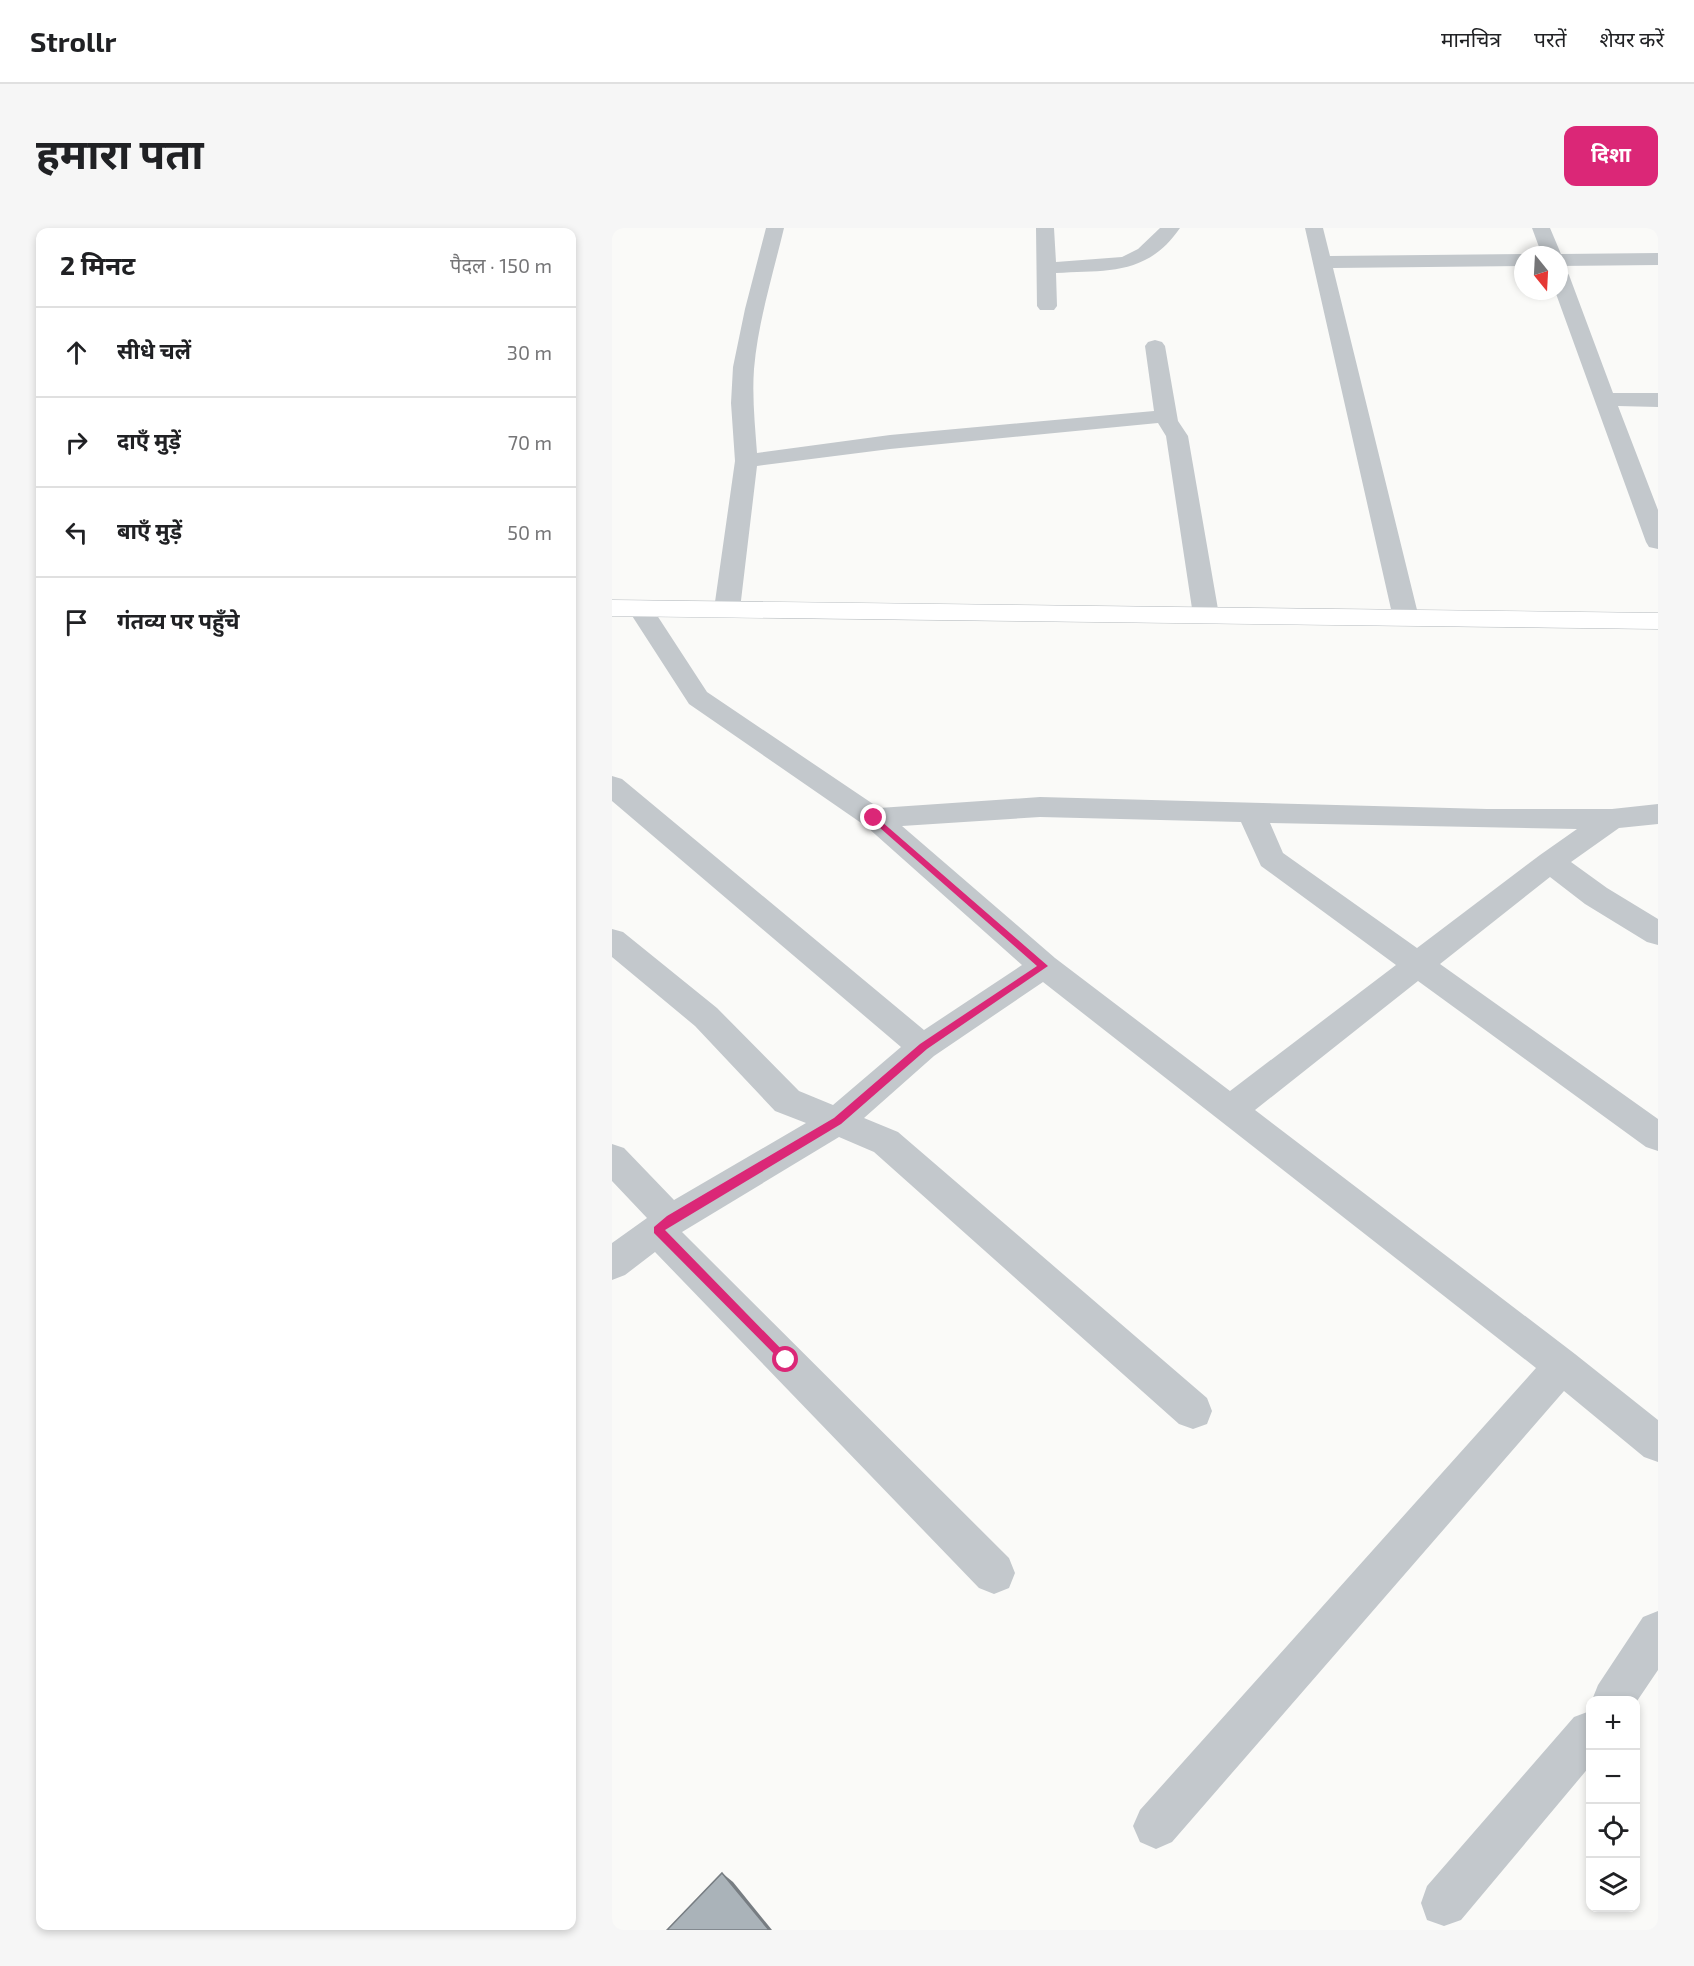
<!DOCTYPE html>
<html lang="hi">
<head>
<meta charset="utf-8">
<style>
	body { margin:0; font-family:"Exo 2","Noto Sans Devanagari",sans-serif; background:#f6f6f6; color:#202124 }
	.controls { position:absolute; right:18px; bottom:18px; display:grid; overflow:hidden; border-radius:12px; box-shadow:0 3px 9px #0003 }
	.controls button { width:54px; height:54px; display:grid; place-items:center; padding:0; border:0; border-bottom:2px solid #e0e0e0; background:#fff; color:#202124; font:30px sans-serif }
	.compass { position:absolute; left:902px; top:18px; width:54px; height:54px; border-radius:50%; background:#fff; box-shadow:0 3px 9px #0003; rotate:162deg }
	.stop { position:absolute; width:18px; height:18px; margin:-14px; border:4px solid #db2777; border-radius:50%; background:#fff }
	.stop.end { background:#db2777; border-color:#fff; box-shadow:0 2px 6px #0008 }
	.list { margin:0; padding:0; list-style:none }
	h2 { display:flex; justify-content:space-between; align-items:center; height:78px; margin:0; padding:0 24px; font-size:26px }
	h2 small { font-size:20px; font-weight:400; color:#757577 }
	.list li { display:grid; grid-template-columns:39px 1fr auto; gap:18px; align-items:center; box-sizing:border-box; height:90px; padding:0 24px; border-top:2px solid #e0e0e0 }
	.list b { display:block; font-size:22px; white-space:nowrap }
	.list em { font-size:20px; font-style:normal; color:#757577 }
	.icon { flex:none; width:33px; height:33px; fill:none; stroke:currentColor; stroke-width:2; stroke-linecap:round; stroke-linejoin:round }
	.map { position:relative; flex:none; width:1046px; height:1702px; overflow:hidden; border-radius:12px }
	header { display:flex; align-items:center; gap:36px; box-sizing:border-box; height:84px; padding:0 30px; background:#fff; border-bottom:2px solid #e0e0e0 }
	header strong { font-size:28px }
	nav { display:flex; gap:33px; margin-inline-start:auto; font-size:21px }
	.intro { display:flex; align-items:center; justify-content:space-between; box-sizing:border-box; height:144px; padding:0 36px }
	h1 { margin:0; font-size:42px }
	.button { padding:15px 27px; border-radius:12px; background:#db2777; color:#fff; font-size:21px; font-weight:700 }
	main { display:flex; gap:36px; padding:0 36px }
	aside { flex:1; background:#fff; border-radius:12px; box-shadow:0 3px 9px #0003 }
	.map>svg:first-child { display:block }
</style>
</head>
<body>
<header>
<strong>Strollr</strong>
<nav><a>मानचित्र</a><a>परतें</a><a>शेयर करें</a></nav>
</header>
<div class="intro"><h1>हमारा पता</h1><a class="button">दिशा</a></div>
<main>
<aside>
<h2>2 मिनट<small>पैदल · 150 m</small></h2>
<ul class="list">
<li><svg class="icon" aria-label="ahead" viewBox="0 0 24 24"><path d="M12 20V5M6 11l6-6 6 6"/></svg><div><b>सीधे चलें</b></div><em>30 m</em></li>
<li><svg class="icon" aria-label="right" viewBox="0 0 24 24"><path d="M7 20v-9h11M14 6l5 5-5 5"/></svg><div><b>दाएँ मुड़ें</b></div><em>70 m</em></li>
<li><svg class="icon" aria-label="left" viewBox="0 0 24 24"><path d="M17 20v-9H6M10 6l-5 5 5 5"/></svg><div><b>बाएँ मुड़ें</b></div><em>50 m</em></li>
<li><svg class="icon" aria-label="arrive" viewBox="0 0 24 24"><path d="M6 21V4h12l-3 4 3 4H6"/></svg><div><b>गंतव्य पर पहुँचे</b></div></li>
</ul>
</aside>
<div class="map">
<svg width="1046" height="1702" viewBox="0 0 1046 1702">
	<rect width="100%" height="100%" fill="#fafaf8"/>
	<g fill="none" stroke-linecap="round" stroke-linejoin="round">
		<defs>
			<path id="major" d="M0 372 1046 385V401L0 388Z"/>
		</defs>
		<use href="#major" stroke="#b5babe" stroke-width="1"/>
		<path fill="#c3c8cc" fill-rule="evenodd" d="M154 0H172C161 46 146 94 142 141 140 169 143 197 145 225L278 207 542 183 533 118 536 114 543 112 550 114 553 118 566 193 576 208 607 387 603 392 594 395 585 392 581 387 554 208 546 195 278 221 145 238 128 381 124 386 115 389 106 386 102 381 123 233 119 175 121 139 133 81Z
			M424 0H442L444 34 510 29 526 21 548 0H568C535 48 495 42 444 45L445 78 442 82H428L425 78Z
			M693 0H711L718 28 911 26 914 27H911V38L721 40 807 390 803 395 794 398 785 395 781 390Z
			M920 0H938L949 26 1046 25V37L947 38V27H930Z
			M947 41 954 43 957 47 1001 165H1046V179L1006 178 1046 282V321L1037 319 1034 314 943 63H947Z
			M28 372 37 375 95 464 267 580 428 569 875 581H1000L1046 576V596L1007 600 959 634 995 660 1046 691V717L1035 714 973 676 938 649 828 736 1046 891V923L1034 919 806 753 643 882 963 1126 1046 1192V1234L1032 1229 952 1163 560 1614 544 1621 528 1614 521 1598 528 1582 924 1140 431 754 322 828 252 890 286 904 595 1170 600 1183 595 1196 581 1201 567 1196 262 924 227 909 70 1004 397 1330 403 1345 397 1360 382 1366 367 1360 43 1024 13 1047 0 1052V1015L35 990 0 953V916L12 920 62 972 194 895 163 883 83 798 0 729V701L11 704 105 780 187 863 221 877 289 819 0 573V548L10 551 312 802 410 737 255 599 77 476 15 380 19 375ZM428 589 629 594 649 638 784 737 618 863 443 730 290 598ZM658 595 965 601 928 627 805 720 671 625Z
			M1046 1383V1442L1023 1476V1472H980L986 1457 1031 1389Z
			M978 1483V1538L849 1692 832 1698 815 1692 809 1675 815 1658 962 1489Z"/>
		<use href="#major" fill="#fff" fill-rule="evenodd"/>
	</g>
	<path fill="#777d82" d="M110 1645 121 1654 160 1702H157Z"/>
	<path fill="#aab3b9" stroke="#777d82" stroke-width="1.5" d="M110 1645 157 1702H55Z"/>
	<path fill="#db2777" d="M262 587 436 738 315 821 229 896 53 1002 177 1129 179 1132 174 1138 42 1005V999L55 988 222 890 308 816 425 738 259 592 258 590Z"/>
</svg>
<div class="controls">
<button>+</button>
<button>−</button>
<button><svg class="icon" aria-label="locate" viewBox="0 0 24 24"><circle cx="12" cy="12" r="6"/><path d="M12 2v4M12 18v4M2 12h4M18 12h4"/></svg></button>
<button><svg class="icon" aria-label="layers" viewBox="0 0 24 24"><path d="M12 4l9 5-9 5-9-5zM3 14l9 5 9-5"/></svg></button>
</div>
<svg class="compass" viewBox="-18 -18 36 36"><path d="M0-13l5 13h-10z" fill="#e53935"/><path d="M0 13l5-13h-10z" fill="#757577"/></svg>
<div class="stop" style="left:174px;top:1132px"></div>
<div class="stop end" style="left:262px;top:590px"></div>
</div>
</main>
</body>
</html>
